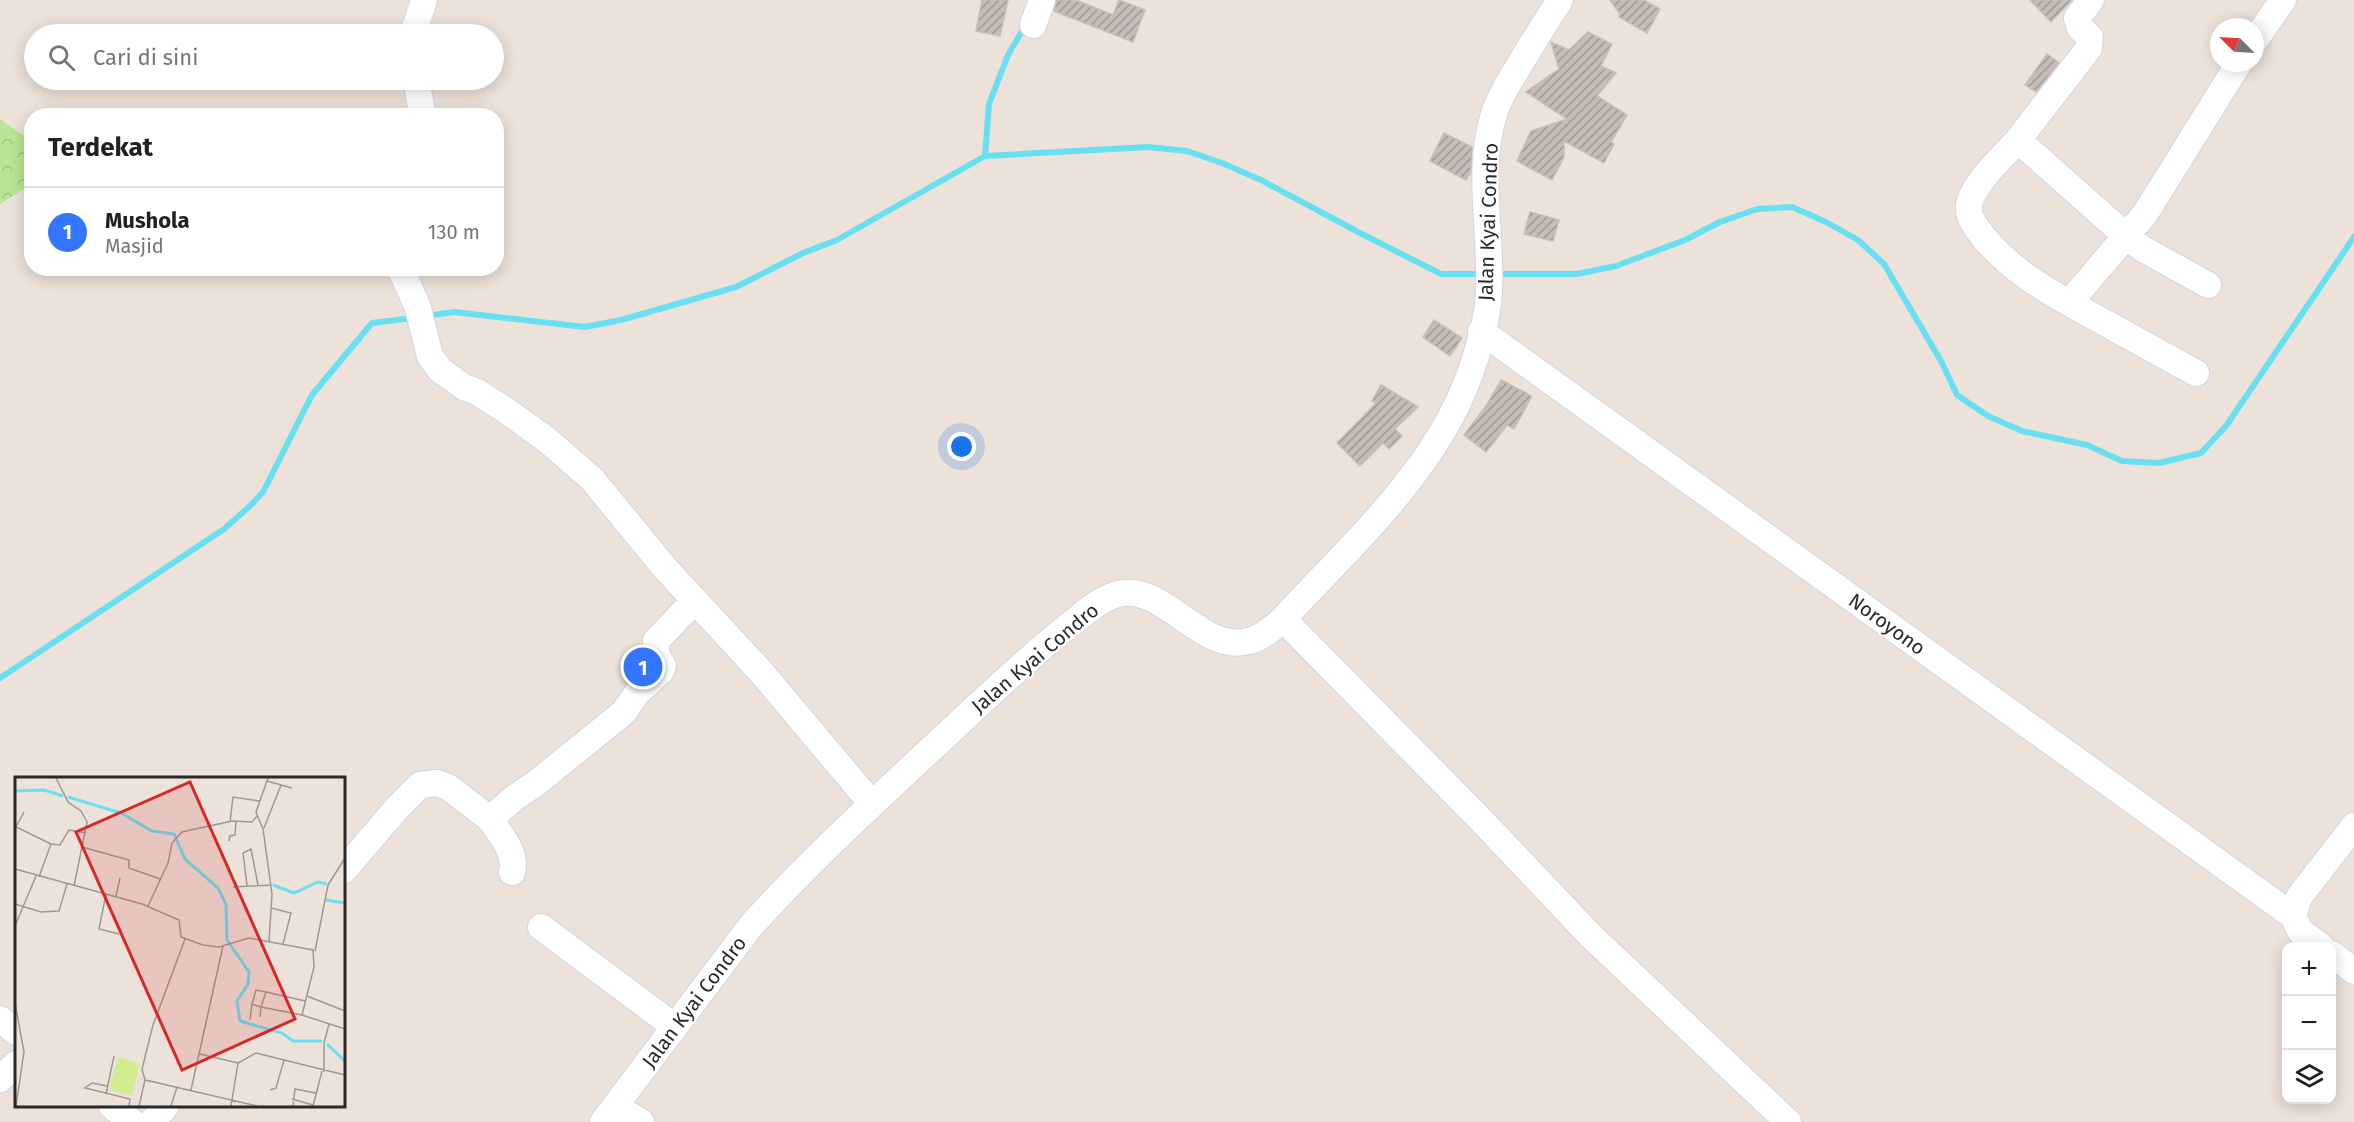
<!DOCTYPE html>
<html lang="id">
<head>
<meta charset="utf-8">
<style>
	body { margin:0; font-family:"Fira Sans",sans-serif; background:#f6f6f6; color:#202124 }
	.controls { position:absolute; right:18px; bottom:18px; display:grid; overflow:hidden; border-radius:12px; box-shadow:0 3px 15px #0003 }
	.controls button { width:54px; height:54px; display:grid; place-items:center; padding:0; border:0; border-bottom:2px solid #e0e0e0; background:#fff; color:#202124; font:30px sans-serif }
	.compass { position:absolute; left:2210px; top:18px; width:54px; height:54px; border-radius:50%; background:#fff; box-shadow:0 3px 15px #0003; rotate:294deg }
	.you { position:absolute; left:962px; top:447px; width:21px; height:21px; margin:-15px; border:4px solid #fff; border-radius:50%; background:#1a73e8; box-shadow:0 0 0 9px #1a73e833 }
	.badge { display:grid; place-items:center; width:39px; height:39px; border-radius:50%; background:#3475ff; color:#fff; font-size:20px; font-weight:700 }
	.pin { position:absolute; translate:-50% -50%; border:3px solid #fff; box-shadow:0 2px 6px #0006 }
	.list { margin:0; padding:0; list-style:none }
	h2 { display:flex; justify-content:space-between; align-items:center; height:78px; margin:0; padding:0 24px; font-size:26px }
	h2 small { font-size:20px; font-weight:400; color:#757577 }
	.list li { display:grid; grid-template-columns:39px 1fr auto; gap:18px; align-items:center; box-sizing:border-box; height:90px; padding:0 24px; border-top:2px solid #e0e0e0 }
	.list b { display:block; font-size:22px; white-space:nowrap }
	.list p { margin:0; font-size:20px; white-space:nowrap; color:#757577 }
	.list em { font-size:20px; font-style:normal; color:#757577 }
	.icon { flex:none; width:33px; height:33px; fill:none; stroke:currentColor; stroke-width:2; stroke-linecap:round; stroke-linejoin:round }
	.map { position:relative; flex:none; width:2354px; height:1122px; overflow:hidden }
	.search { position:absolute; background:#fff; box-shadow:0 3px 15px #0003; left:24px; top:24px; width:480px; height:66px; display:flex; align-items:center; gap:15px; box-sizing:border-box; padding:0 21px; border-radius:33px; color:#757577; font-size:22px }
	.panel { position:absolute; background:#fff; box-shadow:0 3px 15px #0003; left:24px; top:108px; width:480px; height:168px; border-radius:24px }
	.map>svg:first-child { display:block }
</style>
</head>
<body>
<div class="map">
<svg width="2354" height="1122" viewBox="0 0 2354 1122">
	<defs>
		<pattern id="forest-crowns" width="20" height="18" patternUnits="userSpaceOnUse" patternTransform="scale(1.5)"><rect width="20" height="18" fill="#bae594"/><path d="M2 6a3 3 0 1 1 6 0M12 15a3 3 0 1 1 6 0" fill="none" stroke="#a0c480"/></pattern>
		<pattern id="building-hatch" width="6" height="6" patternUnits="userSpaceOnUse" patternTransform="scale(1.5)"><rect width="6" height="6" fill="#c4bcb7"/><path d="M-1 1l2-2M0 6l6-6M5 7l2-2" fill="none" stroke="#9f9995"/></pattern>
	</defs>
	<rect width="100%" height="100%" fill="#ece2da"/>
	<path fill="url(#forest-crowns)" d="M0 119 25 137 31 152 32 176 24 189 0 204Z"/>
	<g fill="none" stroke-linecap="round" stroke-linejoin="round">
		<path stroke="#69e0f2" stroke-width="6" d="M985 156 989 104 1008 55 1025 26
			M1495 274H1577L1616 266 1685 240 1720 222 1757 209 1792 207 1826 222 1858 240 1884 264 1941 361 1957 395 1988 416 2022 431 2087 445 2122 461 2159 463 2201 453 2226 426 2354 237
			M426 316 454 312 585 327 621 320 736 287 803 253 837 240 985 156 1148 147 1187 151 1222 163 1261 180 1362 234 1441 274H1485
			M0 678 224 529 251 505 263 492 312 395 372 323 413 318"/>
	</g>
	<path fill="url(#building-hatch)" stroke="#c7beb4" stroke-width="1.5" d="M982 0H1008L1000 36 976 31Z
		M1057 0H1076L1113 15 1119 0 1145 10 1133 42 1054 11Z
		M1610 0H1644L1660 9 1647 33 1619 17 1620 14Z
		M2030 0H2072L2051 22Z
		M1588 32 1612 44 1601 66 1616 73 1597 96 1627 115 1611 142 1614 144 1604 163 1564 141V157L1552 180 1517 161 1531 131 1567 119 1526 92 1559 69 1551 42 1569 50Z
		M2047 54 2059 63 2036 92 2025 85Z
		M1444 133 1472 147 1471 172 1466 180 1430 161Z
		M1530 212 1559 220 1553 241 1524 234Z
		M1434 320 1462 338 1450 356 1423 337Z
		M1501 380 1532 396 1514 429 1507 425 1486 452 1464 435 1486 406Z
		M1381 385 1418 407 1395 429 1402 436 1389 449 1383 443 1360 466 1337 443 1376 403 1372 401Z"/>
	<g fill="none" stroke-linecap="round" stroke-linejoin="round">
		<defs>
			<path id="minor" d="M2091 0 2077 18 2080 28 2090 37 2089 48 2018 140 2126 236 2069 303 2196 373
				M1033 25 1042 0
				M413 34 424 0
				M2255 40 2283 0
				M416 80 423 116
				M2018 140C2004 156 1971 185 1969 206 1968 220 1978 229 1985 239 2009 267 2037 285 2069 303
				M400 268 417 305 430 356 440 370 464 387 477 392 507 411 547 440 592 479 664 567 762 673 872 804
				M2208 285 2143 249 2126 236 2145 214 2239 63
				M1481 331 2293 916 2300 931 2321 946
				M1283 619 1481 820 1591 936 1788 1122
				M490 819C501 836 517 852 512 872
				M344 870 398 807 420 785 437 783 448 787 490 819 514 798 535 784 624 712 637 693 661 671 663 666 656 654V641L695 600
				M2293 916 2299 897 2354 826
				M541 927 675 1027
				M2332 954 2354 971
				M0 1019 16 1032
				M0 1079 16 1064
				M112 1106 132 1122
				M615 1106 641 1122
				M152 1122 166 1106
				M603 1122 750 927C820 849 899 780 975 708 1007 679 1037 650 1071 624 1084 613 1097 602 1112 596 1161 576 1199 655 1249 641 1262 638 1273 628 1283 619 1354 542 1442 465 1474 362 1481 341 1488 314 1489 291 1492 233 1476 171 1494 114 1498 100 1507 86 1514 74 1529 49 1544 24 1560 0"/>
		</defs>
		<use href="#minor" stroke="#cfd6e3" stroke-width="28"/>
		<use href="#minor" stroke="#fff" stroke-width="26"/>
	</g>
	<g text-anchor="middle" stroke-width="4.5" stroke-linejoin="round" paint-order="stroke">
		<g font-size="20" fill="#292929" stroke="#fff">
			<text transform="translate(1488 222) rotate(-88)" y="7">Jalan Kyai Condro</text>
			<text transform="translate(1887 624) rotate(36)" y="7">Noroyono</text>
			<text transform="translate(1035 658) rotate(-40)" y="7">Jalan Kyai Condro</text>
			<text transform="translate(694 1002) rotate(-53)" y="7">Jalan Kyai Condro</text>
		</g>
	</g>
	<g transform="translate(15 777)">
		<rect width="330" height="330" fill="#ece2da"/>
		<path d="M103 280 125 286 117 318 94 313Z" fill="#d1ed8f"/>
		<path fill="none" stroke="#69e0f2" stroke-width="3" d="M0 14 29 13 48 19M53 20 106 36 137 54 159 57 170 82 203 111 211 127 212 163 234 195 233 207 222 224 225 244 267 256 278 264H307M258 108 279 116 303 105 312 107M311 123 330 126M312 267 330 284"/>
		<path fill="none" stroke="#9e9893" stroke-width="1.5" d="M41 1 53 25 66 34 72 45 59 109M253 1 241 35 248 52 257 117 254 164M252 4 277 11M9 35 1 50 36 67M215 45 218 20 244 24M249 51 266 8M214 64 215 59 220 58 221 44M67 70 114 83V91L145 102M0 92 127 127 164 143 166 160 188 168 204 170 234 161 298 173 299 190 287 238 330 252M24 100 36 67 45 68 54 53 71 56M232 109 228 76 236 72 243 108M218 110 256 108M91 117 84 152 104 157M101 119 105 101M0 127 26 135 44 134 52 107M133 129 153 86 157 66 167 55 217 44 237 45 242 39M256 131 276 136 268 167M0 149 21 99M300 174 313 108 330 81M292 219 330 234M0 226 9 275 1 329M237 227 241 213 251 215M245 240 246 230 287 238M235 243 237 227 246 230 251 215 290 224M185 277 223 286M309 295V266L314 247M130 303 127 292 138 248 170 162M92 309 77 306 70 311 115 322 114 329M176 313 208 169M255 313 261 311 269 283M91 317 99 279M277 322 298 328M124 329 130 303 242 329M156 329 162 310M216 329 223 286 241 276 330 298M278 329 280 312 301 316M298 329 307 294"/>
		<path fill="#d62828" fill-opacity="0.15" stroke="#d62828" stroke-width="3" d="M175 5 280 242 167 293 61 55Z"/>
		<rect width="330" height="330" fill="none" stroke="#292929" stroke-width="3"/>
	</g>
</svg>
<div class="controls">
<button>+</button>
<button>−</button>
<button><svg class="icon" aria-label="layers" viewBox="0 0 24 24"><path d="M12 4l9 5-9 5-9-5zM3 14l9 5 9-5"/></svg></button>
</div>
<svg class="compass" viewBox="-18 -18 36 36"><path d="M0-13l5 13h-10z" fill="#e53935"/><path d="M0 13l5-13h-10z" fill="#757577"/></svg>
<div class="you"></div>
<div class="pin badge" style="left:643px;top:667px">1</div>
<div class="search"><svg class="icon" aria-label="search" viewBox="0 0 24 24"><circle cx="10" cy="10" r="6"/><path d="M15 15l6 6"/></svg>Cari di sini</div>
<section class="panel">
<h2>Terdekat<small></small></h2>
<ul class="list">
<li><span class="badge">1</span><div><b>Mushola</b><p>Masjid</p></div><em>130 m</em></li>
</ul>
</section>
</div>
</body>
</html>
